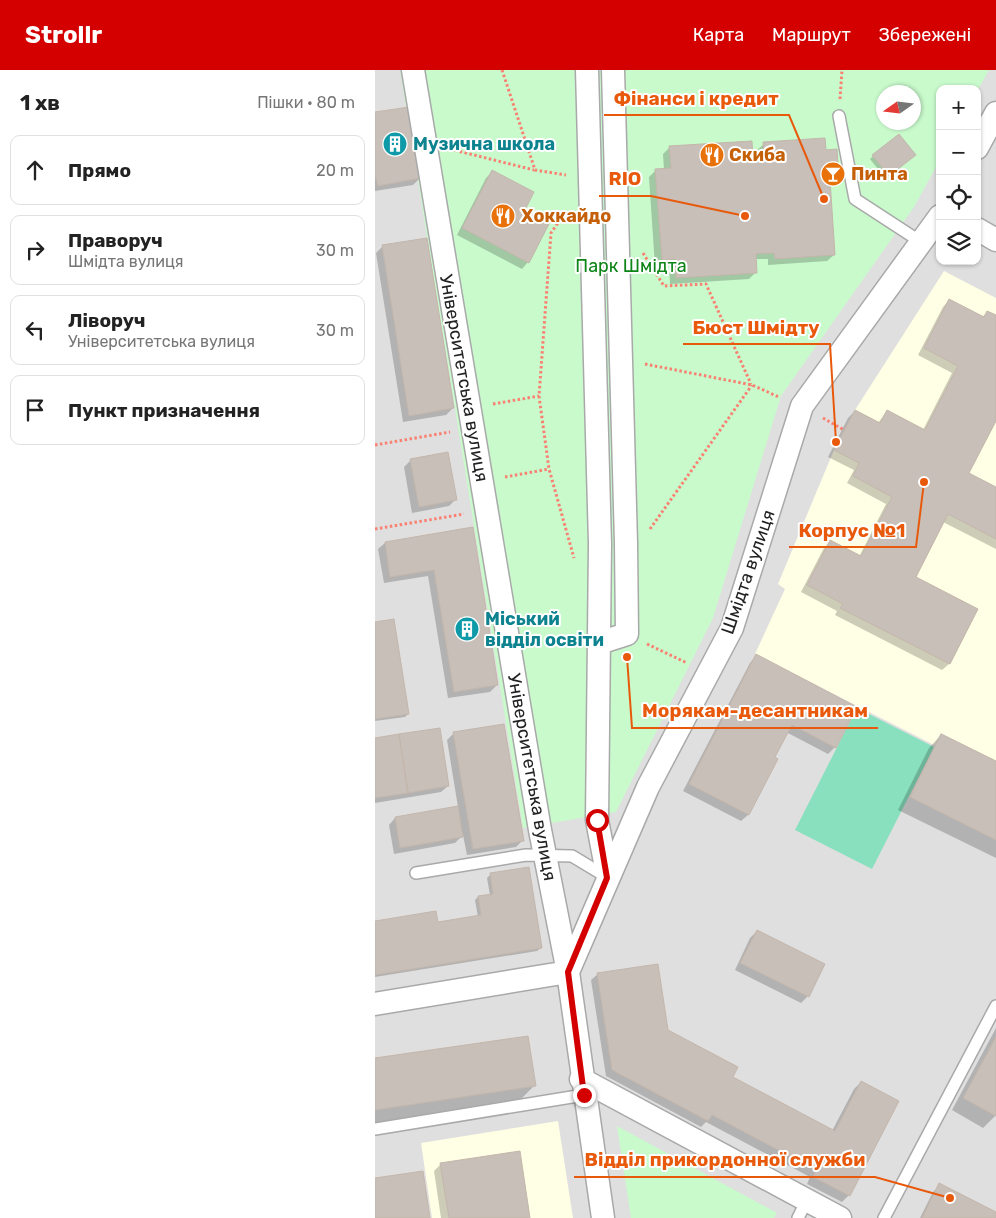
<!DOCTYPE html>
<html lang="uk">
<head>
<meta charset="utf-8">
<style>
	body { margin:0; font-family:Rubik,sans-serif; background:#f2f2f2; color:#222 }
	.controls { position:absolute; right:15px; top:15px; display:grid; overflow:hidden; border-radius:10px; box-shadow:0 1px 4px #0004 }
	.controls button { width:45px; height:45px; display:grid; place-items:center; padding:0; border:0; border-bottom:1px solid #e0e0e0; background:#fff; color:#222; font:25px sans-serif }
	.compass { position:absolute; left:501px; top:15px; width:45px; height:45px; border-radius:50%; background:#fff; box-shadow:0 1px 4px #0004; rotate:256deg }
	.stop { position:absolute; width:15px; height:15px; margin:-11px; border:4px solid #d40000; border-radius:50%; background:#fff }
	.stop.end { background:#d40000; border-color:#fff; box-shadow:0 1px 5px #0008 }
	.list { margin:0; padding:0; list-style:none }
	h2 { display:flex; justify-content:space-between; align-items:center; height:65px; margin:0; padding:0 20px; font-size:21px }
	h2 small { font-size:16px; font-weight:400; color:#767676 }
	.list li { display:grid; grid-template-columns:32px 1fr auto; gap:15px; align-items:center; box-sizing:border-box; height:70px; margin:0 10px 10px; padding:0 10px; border:1px solid #e0e0e0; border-radius:10px }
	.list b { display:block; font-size:19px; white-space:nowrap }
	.list p { margin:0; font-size:16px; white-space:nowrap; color:#767676 }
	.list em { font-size:16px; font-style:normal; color:#767676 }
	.icon { flex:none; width:28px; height:28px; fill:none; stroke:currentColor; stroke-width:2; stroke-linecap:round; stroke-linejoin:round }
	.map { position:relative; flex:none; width:621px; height:1148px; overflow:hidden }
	header { display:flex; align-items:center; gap:30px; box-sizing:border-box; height:70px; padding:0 25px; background:#d40000; color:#fff }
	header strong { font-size:24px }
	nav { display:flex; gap:28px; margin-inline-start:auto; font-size:18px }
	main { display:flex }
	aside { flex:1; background:#fff }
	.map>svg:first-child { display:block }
</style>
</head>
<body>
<header>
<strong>Strollr</strong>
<nav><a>Карта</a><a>Маршрут</a><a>Збережені</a></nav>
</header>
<main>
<aside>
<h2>1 хв<small>Пішки · 80 m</small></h2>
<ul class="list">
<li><svg class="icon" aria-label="ahead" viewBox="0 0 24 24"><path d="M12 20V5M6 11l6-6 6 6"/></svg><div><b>Прямо</b></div><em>20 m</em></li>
<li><svg class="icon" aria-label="right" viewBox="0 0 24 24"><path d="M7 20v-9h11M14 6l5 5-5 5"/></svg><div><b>Праворуч</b><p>Шмідта вулиця</p></div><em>30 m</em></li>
<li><svg class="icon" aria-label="left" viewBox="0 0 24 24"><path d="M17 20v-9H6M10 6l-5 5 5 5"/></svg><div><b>Ліворуч</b><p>Університетська вулиця</p></div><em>30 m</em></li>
<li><svg class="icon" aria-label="arrive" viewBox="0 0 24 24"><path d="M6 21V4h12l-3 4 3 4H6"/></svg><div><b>Пункт призначення</b></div></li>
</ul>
</aside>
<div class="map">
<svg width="621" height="1148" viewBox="0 0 621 1148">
	<rect width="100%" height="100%" fill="#f2efe9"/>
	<path fill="#e0dfdf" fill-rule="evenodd" d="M0 0H621V1148H0ZM565 19H602V191H565ZM508 22H538V52H508Z"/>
	<path fill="#ffffe5" d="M569 201 621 228V691L566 663 559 675 380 584 410 519 403 514 459 380 480 340Z
		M183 1051 198 1148H57L46 1073Z"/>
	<path fill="#c8facc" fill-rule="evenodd" d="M25 0H614L602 21V19H565V90L539 137 406 326 338 548 241 742 148 758ZM508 22H538V52H508Z
		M242 1056 402 1143 399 1148H256Z"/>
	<path fill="#88e0be" d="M482 638 559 677 497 799 420 760Z"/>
	<path fill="#0003" d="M0 44 45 108 38 115 0 121Z
		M389 74 450 81 463 109 454 116 459 185 452 191 393 195V189H380L381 202 374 209 295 214 294 195 280 196 274 107 281 100H289L288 84 294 78 383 93 382 80Z
		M498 86 536 88 510 108 495 89Z
		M118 101 148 140 153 192 147 199 82 165 111 108Z
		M8 176 78 338 71 345 28 352 1 183Z
		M574 230 607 247 613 242 593 404 621 418V479L568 452 539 508 601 539 574 594 567 600 460 545 462 541 426 522 449 478 455 472 484 487 511 434 472 413 479 400 453 387 473 348 480 341 503 353 512 341 548 360 577 303 543 285 568 237Z
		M36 390 80 430 74 436 37 443 29 397Z
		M97 459 122 615 115 622 73 628 53 506 9 513 3 479 10 473Z
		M0 554 33 644 30 647 0 651Z
		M381 586 460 677 453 684 411 662 398 688 401 689 373 745 366 751 308 721 375 593Z
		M78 664 148 770 141 777 92 785 88 765 80 773 19 784 14 755 20 748 83 737 72 670Z
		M566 665 621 693V788L523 740 554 678Z
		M0 670 73 716 66 722 0 733Z
		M115 805 166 878 162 881 0 907V852L62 853 103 847 100 830 103 827 115 825 112 808Z
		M382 861 433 926 426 933 360 900 375 868Z
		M223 904 292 961 356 1007 457 1061 479 1019 486 1012 523 1032 474 1125 467 1132 432 1114 435 1107 331 1052 326 1057 231 1006 216 910Z
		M621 958V1045L608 1058 577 1040Z
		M0 990 159 1016 144 1031 0 1053Z
		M66 1094 154 1148H66L59 1101Z
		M565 1115 621 1148H545L558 1122Z"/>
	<path fill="#c7bfb8" stroke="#c4b6ab" d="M34 37 46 108 3 116 0 105V42Z
		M524 64 541 85 514 106 497 85Z
		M450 68 451 80 462 79 464 110H455L460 185 400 189 399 183 381 184 382 203 301 208 300 189 287 190 280 99 296 98 294 76 377 71 378 92H389L388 72Z
		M117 100 159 122 150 140 175 152 154 193 87 158Z
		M52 168 79 338 34 346 7 175Z
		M574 229 609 247 612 241 621 245V351L594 403 621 417V469L573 444 541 507 603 539 575 594 465 538 468 534 432 515 455 470 486 486 517 427 478 406 484 393 459 380 480 340 505 353 512 340 550 360 583 296 549 278Z
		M73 382 82 430 44 437 35 389Z
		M98 457 123 615 79 622 59 500 15 507 10 472Z
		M19 549 34 644 0 649V552Z
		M381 584 482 637 461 678 417 655 400 687 403 689 374 745 314 714Z
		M129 654 149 771 98 779 78 662Z
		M65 658 74 716 33 723 24 664Z
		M24 664 33 723 0 728V668Z
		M566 664 621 691V770L535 727Z
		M83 736 88 767 25 778 20 747Z
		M154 797 167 878 0 905V851L61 841 63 852 106 845 103 826 118 824 115 803Z
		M382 860 450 894 434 927 365 893Z
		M283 894 293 960 363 997 358 1007 460 1061 486 1011 524 1031 475 1126 438 1107 441 1100 337 1045 333 1051 237 1000 222 903Z
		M153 966 161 1016 0 1040V988Z
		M621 967V1046L588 1028Z
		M145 1081 155 1148H74L65 1093Z
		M48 1101 55 1148H0V1108Z
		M564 1113 621 1142V1148H547Z"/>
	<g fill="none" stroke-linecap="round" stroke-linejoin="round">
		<defs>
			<path id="lane" d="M464 46 480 129 546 172
				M41 803 151 785 197 786 232 807
				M0 1059 209 1025
				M423 1148 432 1130
				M509 1148 621 936"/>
			<path id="street" d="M38 0 165 760 193 902 228 1148
				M212 0 225 474 222 750 233 808
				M602 78 621 43
				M602 159 621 170
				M224 573 252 564 251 473 238 0
				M193 902 273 717 357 558 427 336 565 146
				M0 934 193 902
				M206 1009 465 1148"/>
		</defs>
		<use href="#lane" stroke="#a9a9a9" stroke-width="14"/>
		<use href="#street" stroke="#a9a9a9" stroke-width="25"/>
		<path stroke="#fa8072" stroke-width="3" stroke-dasharray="2.5 2.5" stroke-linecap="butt" d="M127 0 160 100 191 105
			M465 29 467 0
			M75 79 159 100
			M191 141 176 163 164 326 174 399 199 488
			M268 183 289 216 331 214 376 314
			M270 294 377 315 404 327
			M118 334 164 326
			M448 348 469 360
			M0 375 75 362
			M130 407 174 399
			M0 459 89 444
			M275 459 377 315
			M272 574 312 593"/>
		<use href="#lane" stroke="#fff" stroke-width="11"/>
		<use href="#street" stroke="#fff" stroke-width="22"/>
	</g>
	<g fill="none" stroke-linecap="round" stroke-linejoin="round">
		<path stroke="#d40000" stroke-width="6" d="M209 1025 193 902 232 808 222 750"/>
	</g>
	<defs>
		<symbol id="building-disc" viewBox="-11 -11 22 22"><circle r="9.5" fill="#0f9aa8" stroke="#fff"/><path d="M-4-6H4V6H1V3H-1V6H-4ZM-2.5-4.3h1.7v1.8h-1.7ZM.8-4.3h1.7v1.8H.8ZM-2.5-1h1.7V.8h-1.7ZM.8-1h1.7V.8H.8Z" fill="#fff"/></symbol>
		<symbol id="restaurant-disc" viewBox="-11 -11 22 22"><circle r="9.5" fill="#e8710a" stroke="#fff"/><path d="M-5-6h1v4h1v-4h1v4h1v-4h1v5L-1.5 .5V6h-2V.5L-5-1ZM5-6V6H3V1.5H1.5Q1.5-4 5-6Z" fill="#fff"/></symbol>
		<symbol id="bar-disc" viewBox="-11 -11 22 22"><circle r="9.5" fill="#e8710a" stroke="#fff"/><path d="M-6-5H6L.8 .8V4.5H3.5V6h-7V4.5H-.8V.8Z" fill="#fff"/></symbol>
	</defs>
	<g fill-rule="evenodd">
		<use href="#building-disc" x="6" y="60" width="28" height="28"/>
		<use href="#restaurant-disc" x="323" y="71" width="28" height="28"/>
		<use href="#bar-disc" x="444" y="90" width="28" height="28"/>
		<use href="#restaurant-disc" x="114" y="132" width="28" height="28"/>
		<use href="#building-disc" x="78" y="545" width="28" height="28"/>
	</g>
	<g text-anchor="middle" stroke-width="4" stroke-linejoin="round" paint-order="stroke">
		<g font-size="18" font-weight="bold" fill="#0d838f" stroke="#fff" text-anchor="start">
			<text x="38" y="80">Музична школа</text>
			<text x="110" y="555">Міський<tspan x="110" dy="21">відділ освіти</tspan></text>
		</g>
		<g font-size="18" font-weight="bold" fill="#c56008" stroke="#fff" text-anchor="start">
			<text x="354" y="91">Скиба</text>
			<text x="476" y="110">Пинта</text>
			<text x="146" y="152">Хоккайдо</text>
		</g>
		<g font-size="18" fill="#0c8416" stroke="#fff">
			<text x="256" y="202">Парк Шмідта</text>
		</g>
		<g font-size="18" fill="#222" stroke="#fff">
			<text transform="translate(89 308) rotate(80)" y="6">Університетська вулиця</text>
			<text transform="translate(373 502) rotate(-71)" y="6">Шмідта вулиця</text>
			<text transform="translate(157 707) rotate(80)" y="6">Університетська вулиця</text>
		</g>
	</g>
	<path fill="none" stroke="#e8590c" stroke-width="2" d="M449 129L414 45H229M370 146L276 126H224M461 372L455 274H308M549 412L541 477H414M252 587L257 658H503M575 1128L500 1107H199"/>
	<g fill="#e8590c" stroke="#fff" stroke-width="2">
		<circle cx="449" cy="129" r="5"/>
		<circle cx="370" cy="146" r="5"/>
		<circle cx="461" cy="372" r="5"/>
		<circle cx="549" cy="412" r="5"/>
		<circle cx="252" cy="587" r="5"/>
		<circle cx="575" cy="1128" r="5"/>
	</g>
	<g font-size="19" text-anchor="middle" font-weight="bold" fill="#e8590c" stroke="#fff" stroke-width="4" stroke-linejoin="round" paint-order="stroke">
		<text x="321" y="35">Фінанси і кредит</text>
		<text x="250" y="115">RIO</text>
		<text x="381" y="264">Бюст Шмідту</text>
		<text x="477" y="467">Корпус №1</text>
		<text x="380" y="647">Морякам-десантникам</text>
		<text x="350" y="1096">Відділ прикордонної служби</text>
	</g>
</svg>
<div class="controls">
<button>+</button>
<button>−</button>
<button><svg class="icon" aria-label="locate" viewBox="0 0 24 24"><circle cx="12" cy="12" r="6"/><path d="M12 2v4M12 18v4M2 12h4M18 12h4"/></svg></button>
<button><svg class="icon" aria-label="layers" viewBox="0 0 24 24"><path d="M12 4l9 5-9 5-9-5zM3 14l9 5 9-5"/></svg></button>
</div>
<svg class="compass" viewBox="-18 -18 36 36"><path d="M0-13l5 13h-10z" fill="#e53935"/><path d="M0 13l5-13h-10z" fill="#767676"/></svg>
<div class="stop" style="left:222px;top:750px"></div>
<div class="stop end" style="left:209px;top:1025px"></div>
</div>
</main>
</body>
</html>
